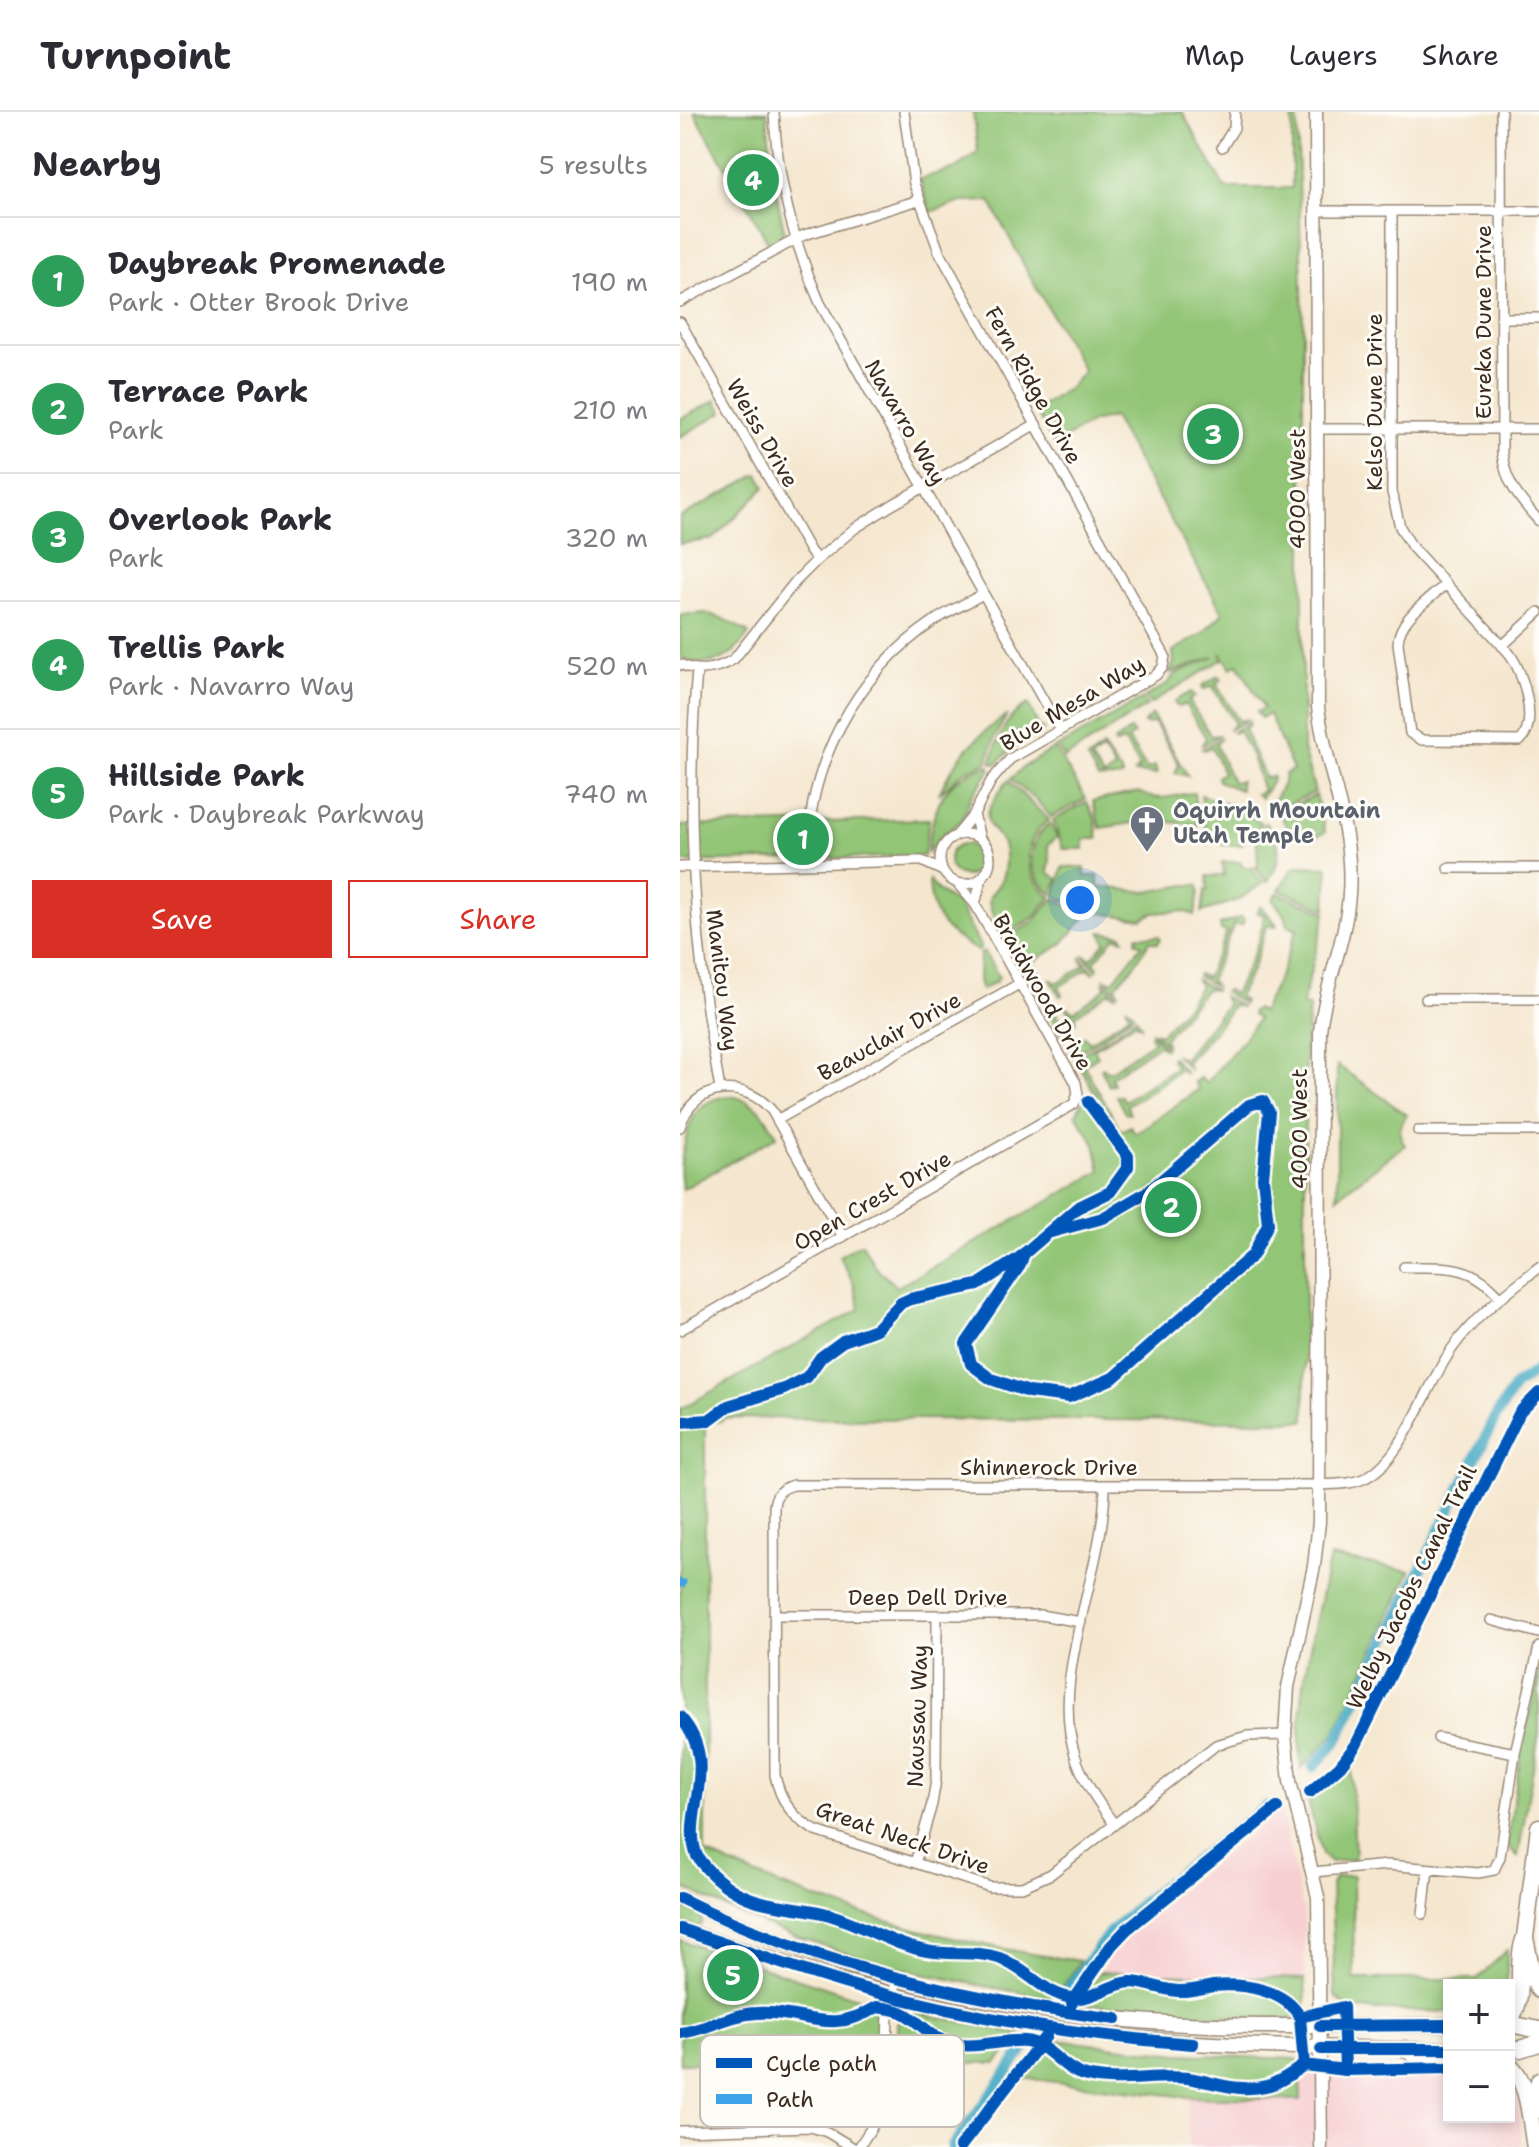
<!DOCTYPE html>
<html lang="en">
<head>
<meta charset="utf-8">
<style>
	body { margin:0; font-family:"Shantell Sans",sans-serif; background:#f7f7f7; color:#2b2b33 }
	.controls { position:absolute; right:24px; bottom:24px; display:grid; overflow:hidden; border-radius:0px; box-shadow:0 4px 12px #0003 }
	.controls button { width:72px; height:72px; display:grid; place-items:center; padding:0; border:0; border-bottom:2px solid #e1e1e2; background:#fff; color:#2b2b33; font:40px sans-serif }
	.you { position:absolute; left:400px; top:788px; width:28px; height:28px; margin:-20px; border:6px solid #fff; border-radius:50%; background:#1a73e8; box-shadow:0 0 0 12px #1a73e833 }
	.badge { display:grid; place-items:center; width:52px; height:52px; border-radius:50%; background:#d93025; color:#fff; font-size:26px; font-weight:700 }
	.pin { position:absolute; translate:-50% -50%; border:4px solid #fff; box-shadow:0 2px 8px #0006 }
	.list { margin:0; padding:0; list-style:none }
	h2 { display:flex; justify-content:space-between; align-items:center; height:104px; margin:0; padding:0 32px; font-size:34px }
	h2 small { font-size:26px; font-weight:400; color:#7c7c81 }
	.list li { display:grid; grid-template-columns:52px 1fr auto; gap:24px; align-items:center; box-sizing:border-box; height:128px; padding:0 32px; border-top:2px solid #e1e1e2 }
	.list b { display:block; font-size:30px; white-space:nowrap }
	.list p { margin:0; font-size:26px; white-space:nowrap; color:#7c7c81 }
	.list em { font-size:26px; font-style:normal; color:#7c7c81 }
	.actions { display:flex; gap:16px; padding:24px 32px }
	.actions a { flex:1; padding:18px 0; border:2px solid #d93025; border-radius:0px; text-align:center; font-size:28px; color:#d93025 }
	.actions .main { background:#d93025; color:#fff }
	.map { position:relative; flex:none; width:859px; height:2035px; overflow:hidden }
	header { display:flex; align-items:center; gap:48px; box-sizing:border-box; height:112px; padding:0 40px; background:#fff; border-bottom:2px solid #e1e1e2 }
	header strong { font-size:38px }
	nav { display:flex; gap:44px; margin-inline-start:auto; font-size:28px }
	main { display:flex }
	aside { flex:1; background:#fff }
	.map>svg:first-child { display:block }
</style>
</head>
<body>
<header>
<strong>Turnpoint</strong>
<nav><a>Map</a><a>Layers</a><a>Share</a></nav>
</header>
<main>
<aside>
<h2>Nearby<small>5 results</small></h2>
<ul class="list">
<li><span class="badge" style="background:#2e9e5b">1</span><div><b>Daybreak Promenade</b><p>Park · Otter Brook Drive</p></div><em>190 m</em></li>
<li><span class="badge" style="background:#2e9e5b">2</span><div><b>Terrace Park</b><p>Park</p></div><em>210 m</em></li>
<li><span class="badge" style="background:#2e9e5b">3</span><div><b>Overlook Park</b><p>Park</p></div><em>320 m</em></li>
<li><span class="badge" style="background:#2e9e5b">4</span><div><b>Trellis Park</b><p>Park · Navarro Way</p></div><em>520 m</em></li>
<li><span class="badge" style="background:#2e9e5b">5</span><div><b>Hillside Park</b><p>Park · Daybreak Parkway</p></div><em>740 m</em></li>
</ul>
<div class="actions"><a class="main">Save</a><a>Share</a></div>
</aside>
<div class="map">
<svg width="859" height="2035" viewBox="0 0 859 2035">
	<rect width="100%" height="100%" fill="#fdfcf7"/>
	<filter id="ink" filterUnits="userSpaceOnUse"><feTurbulence type="fractalNoise" baseFrequency=".0125" numOctaves="2"/><feDisplacementMap in="SourceGraphic" scale="16" xChannelSelector="R" yChannelSelector="G"/><feConvolveMatrix kernelMatrix="1 2 1 2 8 2 1 2 1" color-interpolation-filters="sRGB"/></filter>
	<filter id="wash" filterUnits="userSpaceOnUse"><feTurbulence type="fractalNoise" baseFrequency=".006" numOctaves="4" result="noise"/><feDisplacementMap in="SourceGraphic" scale="32" xChannelSelector="R" yChannelSelector="G"/><feGaussianBlur stdDeviation="1.8" result="paint"/><feColorMatrix in="noise" values="0 0 0 0 0 0 0 0 0 0 0 0 0 0 0 0 0 1.4 0 .05"/><feComposite in="paint" operator="in"/></filter>
	<g filter="url(#wash)">
		<rect width="100%" height="100%" fill="#f5e7cf"/>
		<path fill="#f7cfd1" d="M601 1698 624 1802 625 1867 420 1860 439 1833 511 1769Z
			M769 1959V2005H829V1961L839 1971 841 2035H508V1985L620 1988V1963Z"/>
		<path fill="#92c576" stroke="#66784a" stroke-width="2" fill-rule="evenodd" d="M14 0H87L92 59 104 118 101 125 89 132Z
			M293 0H502L545 76H612V0H617L623 212V637L635 680 595 699 592 695C594 683 605 675 605 662L613 658 589 602 581 606 577 600 584 596 558 552 551 556 541 541 543 547 470 592 465 585 486 573 495 562 534 545 490 561 494 549 493 539 522 522 543 501 433 305 412 310 374 333 355 298 389 276 404 259 353 170 310 89 282 90 250 100 240 67 276 56 298 40Z
			M36 288 43 300 0 325V307Z
			M78 362 85 375 33 427 0 432V405Z
			M25 501 44 507 69 521C53 547 29 559 0 545V503Z
			M538 564 542 567 536 572 559 609 568 607 549 618 555 611 532 574 524 577 522 574Z
			M511 580 515 584 509 589 531 624 540 623 521 634 526 626 505 592 499 595 495 592V589Z
			M462 587 467 594 385 646 378 635Z
			M348 592 359 615 364 618 333 636 316 652 311 650C317 628 326 603 348 592Z
			M327 603 314 626 307 650 283 660 259 682C273 649 296 623 327 603Z
			M472 603 508 664 495 661 499 652 474 610 468 613 464 611Z
			M569 610 570 613 564 617 585 666 592 664 593 667 581 686 576 682 583 679 572 645 559 619 551 621Z
			M450 618 454 622 448 627 467 657 475 654 477 662 454 661 460 655 444 629 436 632 434 630Z
			M541 626 536 633 552 670 560 669V678L538 669 537 665 543 661 532 635 525 638 522 637Z
			M423 635 442 662V665L418 667 407 647ZM423 638 435 657 423 665 411 647Z
			M375 636 406 687 371 705 356 688 330 667 345 654Z
			M309 653 311 657 291 685 282 708 260 725 248 740C252 696 262 666 309 653Z
			M328 669 369 708C340 730 344 763 371 785L354 805 325 824C291 768 322 793 325 751 329 708 282 725 328 669Z
			M459 680C480 692 493 682 514 681L518 713 471 708 420 716 413 689Z
			M521 683 561 697 581 711 570 727H563L562 733H542L543 720H526Z
			M636 683 645 720 636 725 613 723 598 701Z
			M407 690 415 707 418 727H404V737H383L373 708Z
			M249 707 244 744 0 750V714Z
			M370 711 377 725 368 733 370 748 368 760 378 767 372 782C347 762 344 733 370 711Z
			M585 711C603 729 602 750 587 770L575 755H578L577 728 574 727Z
			M269 748a16 16 0 1 1 32 0a16 16 0 1 1-32 0Z
			M542 750H560L564 755H571L583 771 558 788 522 800 525 778H528L527 764H544Z
			M617 754 648 755 646 797 599 778 610 760Z
			M383 755H405V764H418V782L409 800 375 784Z
			M249 768 259 780 278 792 301 836 298 839C266 821 250 808 249 768Z
			M506 773H518L519 781 515 803 502 799 473 801 462 807 413 800 421 775 467 780Z
			M597 781 646 800 622 893 629 894 625 948V1309L42 1306V1309L25 1310V1741C143 1796 270 1832 400 1849L375 1886C290 1873 205 1856 124 1827 81 1813 40 1793 0 1774V1297L180 1197 173 1170 159 1144 182 1131 196 1156 217 1175 421 1059 415 1032 396 1002 404 987 414 990 437 1020 395 946 430 925 456 905 462 915 455 910 414 937 418 944 404 953 441 1019 450 1014 456 1021 519 977 514 970 520 966 526 971 559 933 578 907 572 903V899L576 897 582 900 601 861 617 817 608 813 606 805 593 788Z
			M373 787 408 802 382 832 344 855 327 826 353 810Z
			M581 794 597 813 595 815 587 813 573 856 558 885 564 889 563 892 544 880 547 878 554 882C567 858 581 830 584 803L577 800Z
			M562 805 564 808 562 813 554 812 530 868 536 875 517 864 518 862 526 866 547 820 541 818 540 813Z
			M421 820 442 823 444 827 435 825 414 850 418 855 417 858 403 843 411 847 426 830Z
			M457 824H479L480 827 477 831 470 829 453 855 436 873 439 882 425 867 433 869 462 833 456 830Z
			M304 840 319 865 316 870 301 878 299 868 300 842Z
			M400 845 415 861 407 857 379 875 382 883 380 884 370 866 377 871 405 853Z
			M355 853 359 860 354 863 383 914 381 921 345 858Z
			M515 867 535 878 526 877 484 927 487 934 473 920 481 922 508 892 520 874Z
			M423 869 437 884 429 880 395 904 397 909 394 911 386 894 393 900 419 882 425 875Z
			M543 884 562 895 553 893 536 917 506 950 510 958 495 942 503 947 547 893Z
			M446 894 454 902 424 925 393 943 388 934 404 924 410 930 449 903Z
			M471 921 486 937 478 933 431 965 434 972 429 974 421 957 423 955 429 960 474 929 470 924Z
			M492 945 506 962 500 957 471 979 447 993 450 1001H445L436 984H441L444 989 496 955 491 948Z
			M657 953 727 1003C718 1013 718 1022 725 1033L657 1085Z
			M50 984C75 988 85 1002 97 1024L3 1077C0 1067 0 1055 2 1045 8 1014 13 987 50 984Z
			M650 1445 730 1459 655 1621 621 1657C615 1584 634 1516 650 1445Z
			M859 1559V1621L838 1745 827 1733 840 1647Z
			M671 1648 675 1747 651 1750 642 1743 627 1685Z
			M673 1763 674 1867H797L827 1838V1873H769V1900L669 1897 655 1884 651 1772 656 1765Z
			M0 1793 20 1803 22 1807 21 1813 15 1815 0 1810Z
			M0 1828 199 1893 200 1951H0Z
			M420 1860 625 1867C625 1882 630 1899 614 1907L509 1903 396 1891Z
			M228 1900H232L341 1922 316 1951H217V1911Z
			M368 1927 498 1942 616 1947 619 1949 621 1988 508 1985 340 1966Z"/>
		<g fill="none" stroke-linecap="round" stroke-linejoin="round">
			<path stroke="#42a8c2" stroke-width="11" d="M633 1655 656 1630 816 1304 835 1274 859 1257
				M385 1881 430 1820 467 1786 586 1694
				M272 2035 344 1937"/>
		</g>
	</g>
	<g filter="url(#ink)">
		<g fill="none" stroke-linecap="round" stroke-linejoin="round">
			<defs>
				<path id="street" d="M94 0C97 66 113 130 140 191L380 618
					M224 0 234 72 259 139 485 544 483 555 476 563 330 647 311 669 294 702 276 724
					M821 0 822 341C825 370 840 388 859 409
					M542 35 554 16 555 0
					M637 99H859
					M712 99V380L720 415 732 435 829 541C843 559 859 611 840 629L742 628 730 621 718 531C719 506 749 488 766 472
					M0 190 124 123 239 88
					M821 206H859
					M0 210 130 439 137 448
					M637 317H859
					M822 534 859 500
					M0 552C19 561 36 558 54 547L115 470 137 448 174 417 212 393 356 312
					M17 558C5 700 14 838 40 977
					M294 702 300 727
					M260 747a25 25 0 1 1 50 0a25 25 0 1 1-50 0Z
					M128 752C125 656 175 562 254 509 269 499 287 491 303 482
					M0 755 235 749H242L263 759
					M768 756H859
					M295 792 302 766
					M746 887H859
					M97 1008 339 872
					M0 1015C12 971 65 966 92 999L163 1125
					M738 1019H859
					M724 1155C766 1155 792 1151 821 1186
					M0 1218 394 992 398 982 396 971 295 792 277 771
					M425 1373C425 1459 369 1562 395 1643 403 1669 418 1690 434 1712
					M94 1503H360L401 1510
					M811 1508 859 1521
					M605 1623 567 1624 536 1633 371 1762 342 1775H310L136 1719C113 1706 100 1689 95 1663L94 1395C95 1382 101 1376 114 1373H640C655 1372 673 1373 687 1365 725 1345 747 1270 774 1234 797 1202 829 1179 859 1155
					M758 1626 835 1641
					M235 1751 252 1692 256 1668 257 1503
					M633 1760 708 1753 798 1761 814 1758 820 1745 835 1641 859 1535
					M743 1802 748 1757
					M0 2019 131 2015 147 2020 172 2035
					M179 2035 197 2007 205 1989 208 1904 217 1867"/>
				<path id="secondary" d="M636 0 638 595C646 660 674 715 669 782 666 829 645 872 640 919L639 1410 634 1454 608 1575 605 1623 610 1669 638 1785 641 2035"/>
				<path id="primary" d="M0 1786C136 1853 285 1891 436 1907 546 1918 658 1913 769 1913
					M0 1817C112 1855 223 1891 339 1911 482 1936 625 1936 769 1937"/>
				<path id="highway" d="M845 1826 853 1865 859 1878
					M829 1908C848 1886 834 1852 845 1825L859 1715
					M835 1913 859 1918
					M725 1937 748 1948H769
					M840 1937 859 1931
					M829 1953C850 1970 850 2010 855 2035
					M855 1999 859 1969"/>
			</defs>
			<use href="#street" stroke="#988876" stroke-width="12"/>
			<use href="#secondary" stroke="#988876" stroke-width="15"/>
			<use href="#primary" stroke="#988876" stroke-width="17"/>
			<use href="#highway" stroke="#988876" stroke-width="19"/>
			<use href="#street" stroke="#fff" stroke-width="9"/>
			<use href="#secondary" stroke="#fff" stroke-width="12"/>
			<use href="#primary" stroke="#fff" stroke-width="14"/>
			<use href="#highway" stroke="#fff" stroke-width="16"/>
			<path stroke="#3fa3ea" stroke-width="10" stroke-dasharray="20 10" stroke-linecap="butt" d="M0 1475 2 1467"/>
			<defs>
				<path id="cycleway" d="M344 1141 340 1153 286 1232 291 1252 311 1267 349 1280 389 1285 433 1266 573 1143 588 1112 583 1066 589 1000 583 989 569 993 469 1079 423 1106 371 1120
					M0 1310 29 1308 48 1294 104 1277 127 1265 141 1245 163 1229 196 1217 221 1191 230 1187 298 1173 339 1146 397 1096 430 1080 448 1055V1044L408 990
					M0 1605C43 1653 0 1702 17 1744 26 1759 46 1776 62 1783 89 1796 122 1794 150 1803 183 1813 213 1833 247 1839 271 1844 295 1838 319 1846 346 1856 363 1882 392 1886 412 1888 430 1872 450 1870 467 1870 481 1878 498 1879 511 1880 521 1876 533 1874 563 1871 604 1877 620 1905
					M630 1680 660 1654 676 1633 840 1300 859 1281
					M0 1786C137 1854 285 1888 436 1907
					M0 1817C60 1837 120 1859 181 1876 289 1906 401 1924 513 1932
					M392 1891 431 1834 447 1817 597 1696
					M640 1914 769 1913
					M0 1921C27 1918 50 1902 77 1901 126 1898 147 1925 197 1895 205 1896 213 1897 221 1900 240 1908 251 1928 273 1932 298 1937 322 1927 346 1929 369 1932 382 1957 403 1963 437 1973 474 1962 508 1966 534 1970 559 1981 586 1974 600 1971 612 1961 624 1953L665 1958 663 1895 620 1905 624 1953
					M641 1937H769
					M665 1958 769 1956
					M280 2035 366 1924"/>
			</defs>
			<use href="#cycleway" stroke="#fdfcf7" stroke-width="17"/>
			<use href="#cycleway" stroke="#0057b8" stroke-width="12"/>
		</g>
	</g>
	<defs>
		<symbol id="church-pin" viewBox="-11 -11 22 30"><path d="M0 17L-7.5 6A9.5 9.5 0 1 1 7.5 6Z" fill="#6b7280" stroke="#fdfcf7"/><path d="M-1.2-6h2.4v3.5h3.3v2.4h-3.3V6h-2.4V-.1h-3.3v-2.4h3.3Z" fill="#fff"/></symbol>
	</defs>
	<g fill-rule="evenodd">
		<use href="#church-pin" x="447" y="691" width="40" height="54"/>
	</g>
	<g text-anchor="middle" stroke-width="6" stroke-linejoin="round" paint-order="stroke">
		<g font-size="22" fill="#3b2a1e" stroke="#fdfcf7">
			<text transform="translate(803 210) rotate(-90)" y="8">Eureka Dune Drive</text>
			<text transform="translate(354 273) rotate(61)" y="8">Fern Ridge Drive</text>
			<text transform="translate(694 290) rotate(-90)" y="8">Kelso Dune Drive</text>
			<text transform="translate(226 310) rotate(60)" y="8">Navarro Way</text>
			<text transform="translate(83 321) rotate(60)" y="8">Weiss Drive</text>
			<text transform="translate(617 377) rotate(-90)" y="8">4000 West</text>
			<text transform="translate(392 591) rotate(-31)" y="8">Blue Mesa Way</text>
			<text transform="translate(43 868) rotate(83)" y="8">Manitou Way</text>
			<text transform="translate(363 880) rotate(60)" y="8">Braidwood Drive</text>
			<text transform="translate(209 924) rotate(-29)" y="8">Beauclair Drive</text>
			<text transform="translate(619 1017) rotate(-90)" y="8">4000 West</text>
			<text transform="translate(192 1088) rotate(-30)" y="8">Open Crest Drive</text>
			<text x="369" y="1363">Shinnerock Drive</text>
			<text transform="translate(731 1475) rotate(-64)" y="8">Welby Jacobs Canal Trail</text>
			<text x="248" y="1493">Deep Dell Drive</text>
			<text transform="translate(237 1604) rotate(-88)" y="8">Naussau Way</text>
			<text transform="translate(223 1725) rotate(19)" y="8">Great Neck Drive</text>
		</g>
		<g font-size="22" font-weight="bold" fill="#5b616d" stroke="#fdfcf7" text-anchor="start">
			<text x="493" y="706">Oquirrh Mountain<tspan x="493" dy="25">Utah Temple</tspan></text>
		</g>
	</g>
	<rect x="20" y="1923" width="264" height="92" rx="12" fill="#fdfcf7" stroke="#c3bdb6" stroke-width="2"/>
	<rect x="36" y="1946" width="36" height="10" fill="#0057b8"/>
	<rect x="36" y="1982" width="36" height="10" fill="#3fa3ea"/>
	<g font-size="22" fill="#3b2a1e">
		<text x="86" y="1959">Cycle path</text>
		<text x="86" y="1995">Path</text>
	</g>
</svg>
<div class="controls">
<button>+</button>
<button>−</button>
</div>
<div class="you"></div>
<div class="pin badge" style="left:123px;top:727px;background:#2e9e5b">1</div>
<div class="pin badge" style="left:491px;top:1095px;background:#2e9e5b">2</div>
<div class="pin badge" style="left:533px;top:322px;background:#2e9e5b">3</div>
<div class="pin badge" style="left:73px;top:68px;background:#2e9e5b">4</div>
<div class="pin badge" style="left:53px;top:1863px;background:#2e9e5b">5</div>
</div>
</main>
</body>
</html>
